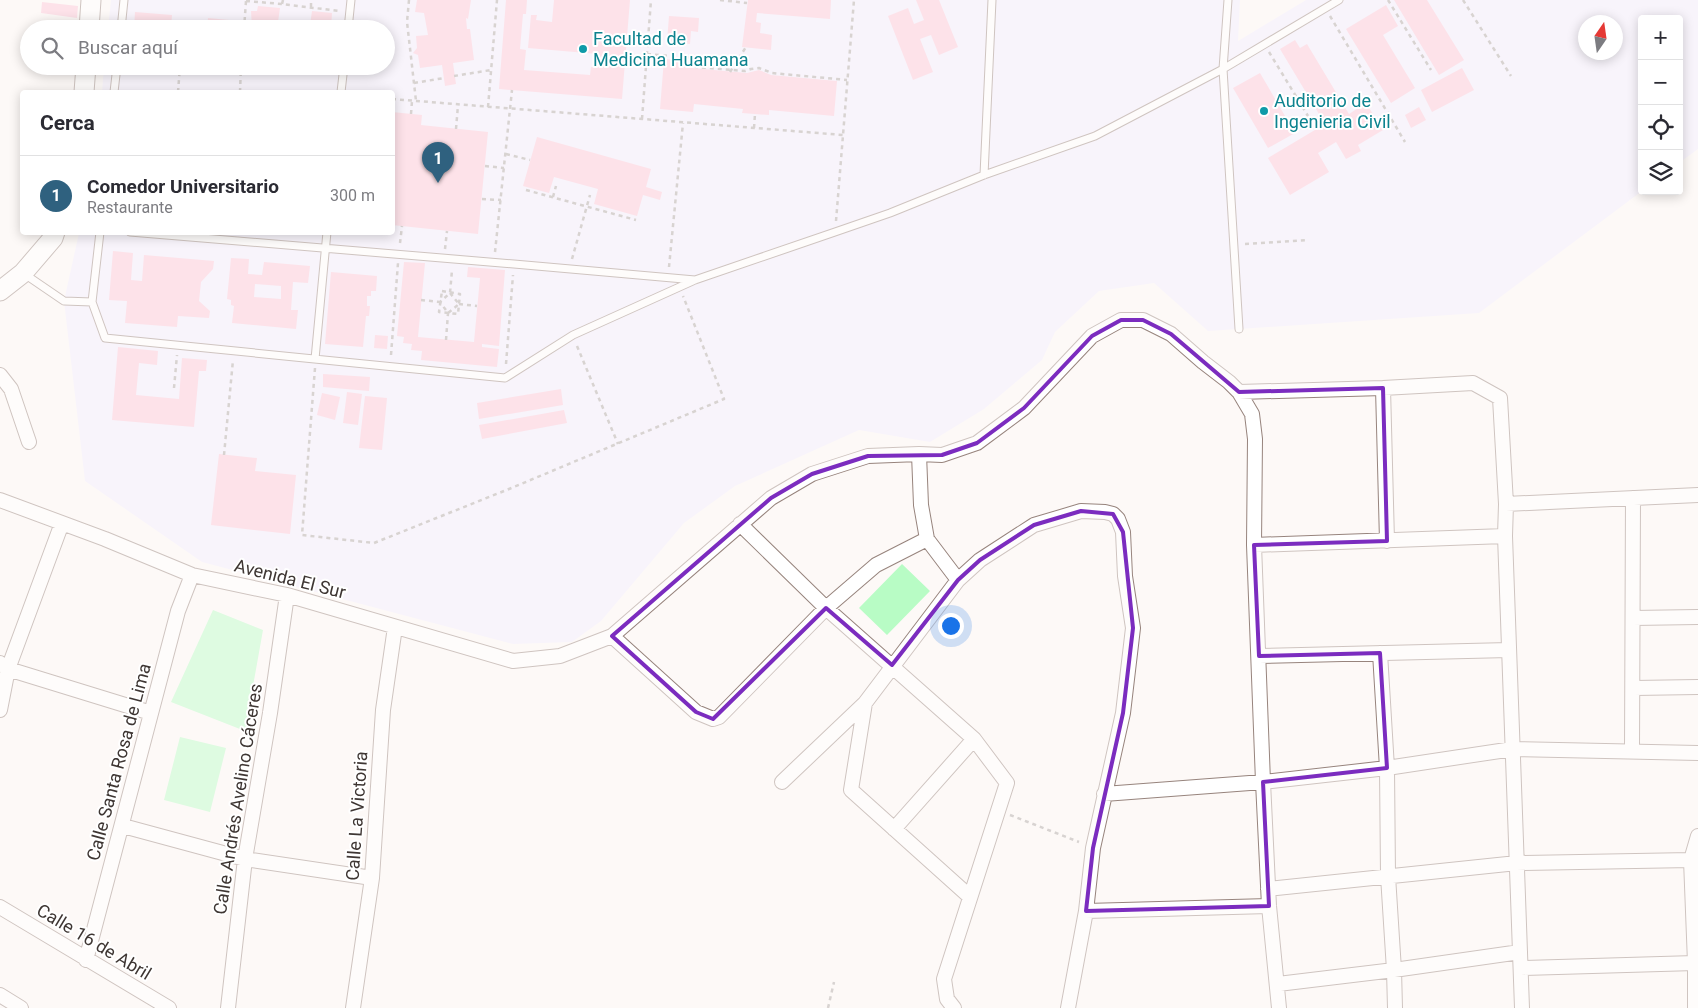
<!DOCTYPE html>
<html lang="es">
<head>
<meta charset="utf-8">
<style>
	body { margin:0; font-family:Roboto,sans-serif; background:#f2f2f3; color:#2b2b33 }
	.controls { position:absolute; right:15px; top:15px; display:grid; overflow:hidden; border-radius:5px; box-shadow:0 2px 12px #0003 }
	.controls button { width:45px; height:45px; display:grid; place-items:center; padding:0; border:0; border-bottom:1px solid #e1e1e2; background:#fff; color:#2b2b33; font:25px sans-serif }
	.compass { position:absolute; left:1578px; top:15px; width:45px; height:45px; border-radius:50%; background:#fff; box-shadow:0 2px 12px #0003; rotate:13deg }
	.you { position:absolute; left:950px; top:625px; width:18px; height:18px; margin:-12px; border:4px solid #fff; border-radius:50%; background:#1a73e8; box-shadow:0 0 0 8px #1a73e833 }
	.badge { display:grid; place-items:center; width:32px; height:32px; border-radius:50%; background:#2f617f; color:#fff; font-size:16px; font-weight:700 }
	.pin { position:absolute; translate:-50% -41px; filter:drop-shadow(0 1px 2px #0008) }
	.pin::after { content:''; position:absolute; top:26px; width:18px; height:15px; background:inherit; clip-path:polygon(0 0,100% 0,50% 100%) }
	.list { margin:0; padding:0; list-style:none }
	h2 { display:flex; justify-content:space-between; align-items:center; height:65px; margin:0; padding:0 20px; font-size:21px }
	h2 small { font-size:16px; font-weight:400; color:#7c7c81 }
	.list li { display:grid; grid-template-columns:32px 1fr auto; gap:15px; align-items:center; box-sizing:border-box; height:80px; padding:0 20px; border-top:1px solid #e1e1e2 }
	.list b { display:block; font-size:19px; white-space:nowrap }
	.list p { margin:0; font-size:16px; white-space:nowrap; color:#7c7c81 }
	.list em { font-size:16px; font-style:normal; color:#7c7c81 }
	.icon { flex:none; width:28px; height:28px; fill:none; stroke:currentColor; stroke-width:2; stroke-linecap:round; stroke-linejoin:round }
	.map { position:relative; flex:none; width:1698px; height:1008px; overflow:hidden }
	.search { position:absolute; background:#fff; box-shadow:0 2px 12px #0003; left:20px; top:20px; width:375px; height:55px; display:flex; align-items:center; gap:12px; box-sizing:border-box; padding:0 18px; border-radius:28px; color:#7c7c81; font-size:19px }
	.panel { position:absolute; background:#fff; box-shadow:0 2px 12px #0003; left:20px; top:90px; width:375px; height:145px; border-radius:5px }
	.map>svg:first-child { display:block }
</style>
</head>
<body>
<div class="map">
<svg width="1698" height="1008" viewBox="0 0 1698 1008">
	<rect width="100%" height="100%" fill="#fdf9f7"/>
	<path fill="#f2edfe" fill-rule="evenodd" d="M111 0H1240L1238 41 1306 0H1698V149L1679 163V19H1642V191L1479 313 1208 331 1154 283 1099 291 1055 332 1042 360 984 409 930 442 859 430 735 486 684 523 601 621 572 642 513 644 202 562 85 481 64 301 79 233 392 232V92H102L104 66H386V29H108ZM1586 22H1616V52H1586Z"/>
	<path fill="#b8fcc5" d="M902 564 930 591 887 635 859 608Z
		M213 610 263 630 245 731 171 702Z
		M180 737 226 748 210 812 164 800Z"/>
	<path fill="#fcc6d8" fill-rule="evenodd" d="M417 0H471L468 19 466 18 467 29H470L474 60 453 63 456 84 445 86 442 65 420 68 418 55 413 53 417 48 416 36 428 35 424 13 415 12Z
		M506 0H527L526 14H523L520 49 526 50 524 70 590 75 591 67 597 68 598 54 528 48 531 15H537L536 20 552 22 554 0H630L622 99 499 89Z
		M748 0H831L830 19 757 13 756 22 761 23 760 33 772 35 771 50 742 47Z
		M916 0H939L958 47 939 55 931 35 920 39 933 72 913 80 888 16 908 8 914 24 924 20Z
		M1394 0H1427L1464 60 1439 75Z
		M42 2 78 6 77 18 41 13Z
		M1386 5 1398 26 1383 35 1415 88 1391 103 1346 29Z
		M258 6 280 8 278 22 275 21 274 29H252L251 11H257Z
		M312 11 332 13 331 29H317L318 26 310 25Z
		M135 12 172 15 171 29H134Z
		M669 16 699 18 698 32 691 31 690 44 667 42Z
		M208 18 229 20 228 29H207Z
		M1295 40 1300 48 1307 44 1349 114 1366 103 1383 130 1358 145 1361 151 1346 159 1336 142 1318 153 1329 172 1290 195 1268 158 1325 124 1280 49Z
		M664 59 693 61 692 68 747 73 759 70 771 75 837 81 834 116 769 110V115L742 113 743 109 694 104 693 112 660 109Z
		M1462 68 1474 90 1432 112 1421 90Z
		M1260 73 1295 133 1268 148 1233 88Z
		M1419 107 1426 120 1411 128 1405 115Z
		M392 112 422 115 421 125 488 132 478 234 392 225Z
		M537 137 651 169 646 187 662 192 660 200 643 195 637 216 594 204 598 189 554 177 549 193 523 186Z
		M113 251 133 253 131 280 142 281 144 255 214 261 213 269 201 282 199 301 210 311 209 318 178 316 177 327 125 323 127 301 109 300Z
		M231 258 249 259 248 274 262 275 264 262 310 266 308 283 293 282 291 310H298L296 329 232 323 234 306 231 305V300L227 299ZM255 284 281 286V299L254 297Z
		M404 262 425 263 418 337 474 342 480 278 467 277 468 267 505 270 499 346 482 344V347L499 349 497 367 421 360 422 351 411 350 412 344 403 343 404 337 397 336Z
		M331 272 377 276 376 291H371V296H367V306H370L369 316H366L363 347 325 344Z
		M375 335 388 336 387 349 374 348Z
		M118 347 158 351 157 365 139 363 136 395 179 399 182 358 207 360 206 371H199L194 427 112 420Z
		M323 374 370 377 369 391 323 387Z
		M561 389 563 405 479 419 477 403Z
		M347 392 362 394 358 425 343 423Z
		M322 393 340 397 335 420 317 415Z
		M365 396 387 398 382 450 359 448Z
		M564 410 567 423 482 439 479 425Z
		M219 454 257 458 255 471 296 475 290 534 211 525Z"/>
	<g fill="none" stroke-linecap="round" stroke-linejoin="round">
		<defs>
			<path id="lane" d="M1228 0 1223 69 1239 329
				M121 29 124 0
				M348 29 351 0
				M114 92 117 66
				M341 92 344 66
				M984 175 992 0
				M100 232 92 302 105 338 505 378 573 335 695 280 835 232 890 213 984 175 1095 136 1223 69 1339 0
				M130 232 514 264 695 280
				M23 273 64 301 92 302
				M315 359 327 232"/>
			<path id="street" d="M0 375 11 389 29 442
				M1383 388 1387 541
				M1239 392 1383 388 1473 383 1500 398 1506 504 1505 536 1522 1008
				M919 454 921 505 927 539 958 580
				M0 500 105 539 192 575 287 595 513 661 560 656 612 636 771 498 812 474 868 456 919 454 942 455 977 443 1024 408 1092 336 1121 320H1143L1171 334 1203 362 1229 382 1239 392 1252 414 1255 439 1254 545 1263 782 1269 906 1279 1008
				M1506 504 1698 495
				M740 524 826 608 974 739 1007 783 944 979 947 999 954 1008
				M1254 545 1505 536
				M1633 618 1698 617
				M612 636 696 712 713 719 719 717 826 608 876 565 927 539
				M1380 653 1387 768 1388 876 1394 970 1395 1008
				M1259 656 1509 650
				M0 663 8 669 151 713
				M1634 688 1698 687
				M0 710 8 669 62 523
				M1632 752 1633 498
				M782 782 865 703
				M1104 794 1263 782 1387 768 1513 749 1698 753
				M123 826 245 859 372 878
				M894 829 974 739
				M1268 889 1517 863 1691 860
				M969 896 851 790 865 703 958 580 980 560 1034 525 1081 511 1105 512 1113 514 1118 519 1123 532 1125 576 1133 628 1123 713 1093 848 1086 911 1068 1008
				M0 907 169 1008
				M1086 911 1269 906
				M86 960 178 611 192 575
				M1521 968 1695 963
				M1278 984 1394 970 1520 952
				M0 995 21 1008
				M228 1008 245 859 270 713 287 595
				M353 1008 372 878 383 710 395 627
				M1695 1008V963L1691 860 1698 836"/>
			<path id="secondary" d="M89 29 91 0
				M84 92 86 66
				M0 291 23 273 53 238 55 232"/>
		</defs>
		<use href="#lane" stroke="#97847d" stroke-width="9"/>
		<use href="#street" stroke="#97847d" stroke-width="16"/>
		<use href="#secondary" stroke="#97847d" stroke-width="21"/>
		<path stroke="#aaa5a2" stroke-width="2.5" stroke-dasharray="4 4" stroke-linecap="butt" d="M283 0 282 4 339 11
			M409 0 407 22 416 101
			M720 0 747 3
			M1388 0 1431 70
			M1463 0 1511 76
			M246 1 282 4
			M311 7V0
			M1330 16 1405 142
			M244 29 246 1
			M1269 52 1308 116
			M647 54 696 58V67L745 71 751 69 759 68 772 73 847 80
			M234 66 241 67
			M730 72 746 47
			M454 76 491 70
			M414 83 444 78
			M178 92 180 66
			M240 92 241 66
			M392 99 843 135
			M488 107 497 0
			M411 114 412 101
			M642 119 651 0
			M754 128 755 114
			M456 129 458 105
			M506 154 530 160
			M485 166 504 168
			M526 190 636 220
			M553 197 556 186
			M482 199 501 200
			M836 221 854 0
			M400 243 402 226
			M1245 244 1308 240
			M445 249 447 231
			M495 252 512 90
			M572 259 590 195
			M669 267 683 123
			M442 291 460 294 458 314 439 312Z
			M450 293 459 304 448 313 440 302 450 293 452 270
			M421 300 440 302
			M459 304 477 306
			M446 340 448 313
			M577 346 618 444
			M391 355 398 263
			M506 364 513 275
			M315 368 302 535 374 543 509 489 724 399 683 296
			M174 388 177 355
			M224 455 233 360
			M1010 815 1079 842
			M828 1008 834 982"/>
		<use href="#lane" stroke="#fff" stroke-width="7"/>
		<use href="#street" stroke="#fff" stroke-width="14"/>
		<use href="#secondary" stroke="#fff" stroke-width="19"/>
	</g>
	<path d="M0 0H1698V1008H0ZM1121 320H1143L1171 334 1239 392 1383 388 1387 541 1254 545 1259 656 1380 653 1387 768 1263 782 1269 906 1086 911 1093 848 1123 713 1133 628 1123 532 1113 514 1081 511 1034 525 980 560 958 580 892 665 826 608 713 719 696 712 612 636 771 498 812 474 868 456 942 455 977 443 1024 408 1092 336Z" fill="#fdf9f7" fill-opacity=".55" fill-rule="evenodd"/>
	<path fill="none" stroke="#7b2cbf" stroke-width="4" stroke-linejoin="round" d="M1121 320H1143L1171 334 1239 392 1383 388 1387 541 1254 545 1259 656 1380 653 1387 768 1263 782 1269 906 1086 911 1093 848 1123 713 1133 628 1123 532 1113 514 1081 511 1034 525 980 560 958 580 892 665 826 608 713 719 696 712 612 636 771 498 812 474 868 456 942 455 977 443 1024 408 1092 336Z"/>
	<g fill="#0f9aa8" stroke="#fff" stroke-width="2">
		<circle cx="583" cy="49" r="5"/>
		<circle cx="1264" cy="111" r="5"/>
	</g>
	<g text-anchor="middle" stroke-width="4" stroke-linejoin="round" paint-order="stroke">
		<g font-size="18" fill="#0d838f" stroke="#fff" text-anchor="start">
			<text x="593" y="45">Facultad de<tspan x="593" dy="21">Medicina Huamana</tspan></text>
			<text x="1274" y="107">Auditorio de<tspan x="1274" dy="21">Ingenieria Civil</tspan></text>
		</g>
		<g font-size="18" fill="#3e3633" stroke="#fff">
			<text transform="translate(290 579) rotate(14)" y="6">Avenida El Sur</text>
			<text transform="translate(119 762) rotate(-75)" y="6">Calle Santa Rosa de Lima</text>
			<text transform="translate(238 799) rotate(-81)" y="6">Calle Andrés Avelino Cáceres</text>
			<text transform="translate(357 816) rotate(-86)" y="6">Calle La Victoria</text>
			<text transform="translate(94 942) rotate(31)" y="6">Calle 16 de Abril</text>
		</g>
	</g>
</svg>
<div class="controls">
<button>+</button>
<button>−</button>
<button><svg class="icon" aria-label="locate" viewBox="0 0 24 24"><circle cx="12" cy="12" r="6"/><path d="M12 2v4M12 18v4M2 12h4M18 12h4"/></svg></button>
<button><svg class="icon" aria-label="layers" viewBox="0 0 24 24"><path d="M12 4l9 5-9 5-9-5zM3 14l9 5 9-5"/></svg></button>
</div>
<svg class="compass" viewBox="-18 -18 36 36"><path d="M0-13l5 13h-10z" fill="#e53935"/><path d="M0 13l5-13h-10z" fill="#7c7c81"/></svg>
<div class="you"></div>
<div class="pin badge" style="left:438px;top:183px">1</div>
<div class="search"><svg class="icon" aria-label="search" viewBox="0 0 24 24"><circle cx="10" cy="10" r="6"/><path d="M15 15l6 6"/></svg>Buscar aquí</div>
<section class="panel">
<h2>Cerca<small></small></h2>
<ul class="list">
<li><span class="badge">1</span><div><b>Comedor Universitario</b><p>Restaurante</p></div><em>300 m</em></li>
</ul>
</section>
</div>
</body>
</html>
